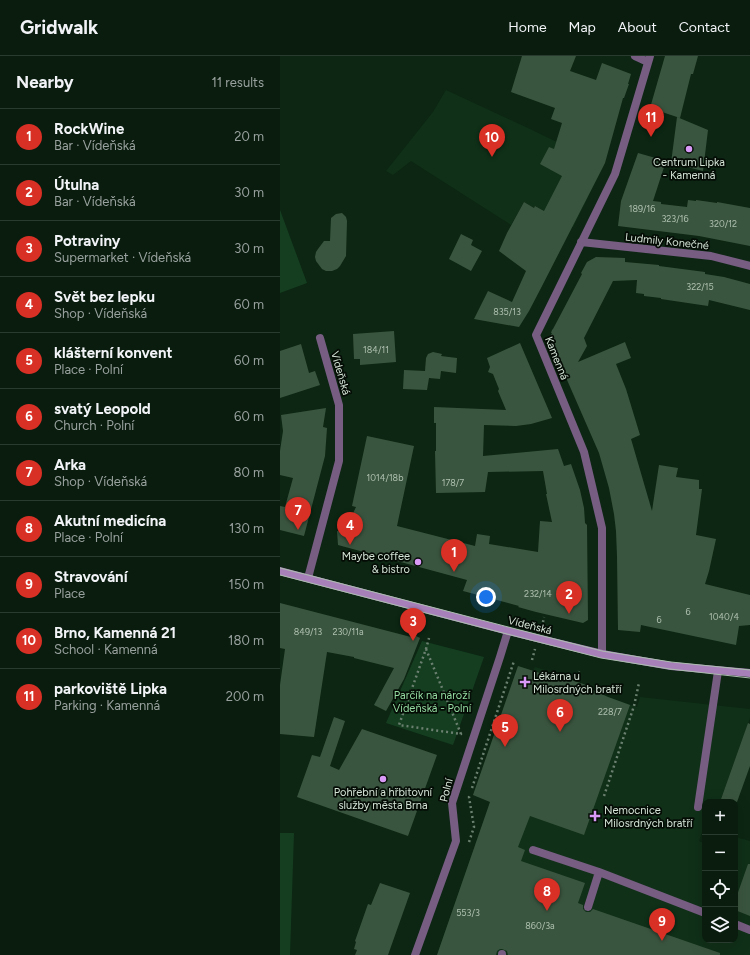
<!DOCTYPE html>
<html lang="en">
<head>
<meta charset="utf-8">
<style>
	body { margin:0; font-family:Figtree,sans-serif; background:#122517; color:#f1f3f6 }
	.controls { position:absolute; right:12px; bottom:12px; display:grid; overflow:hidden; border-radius:8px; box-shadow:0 4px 16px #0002 }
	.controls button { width:36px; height:36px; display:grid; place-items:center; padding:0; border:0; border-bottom:1px solid #293a2e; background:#091c0e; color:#f1f3f6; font:20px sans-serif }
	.you { position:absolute; left:206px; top:541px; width:14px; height:14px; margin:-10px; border:3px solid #fff; border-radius:50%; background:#1a73e8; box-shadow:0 0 0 6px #1a73e833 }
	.badge { display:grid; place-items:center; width:26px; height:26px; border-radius:50%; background:#d93025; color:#fff; font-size:13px; font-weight:700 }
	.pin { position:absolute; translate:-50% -33px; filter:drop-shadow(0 1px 2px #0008) }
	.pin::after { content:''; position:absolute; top:21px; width:14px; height:12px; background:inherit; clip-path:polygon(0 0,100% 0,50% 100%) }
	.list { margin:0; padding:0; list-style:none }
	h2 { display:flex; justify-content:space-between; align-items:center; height:52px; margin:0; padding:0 16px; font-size:17px }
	h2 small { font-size:13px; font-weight:400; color:#99a19e }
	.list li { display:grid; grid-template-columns:26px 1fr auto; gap:12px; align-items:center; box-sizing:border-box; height:56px; padding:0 16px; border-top:1px solid #293a2e }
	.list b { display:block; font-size:15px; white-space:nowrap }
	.list p { margin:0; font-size:13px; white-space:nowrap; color:#99a19e }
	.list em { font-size:13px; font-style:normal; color:#99a19e }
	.icon { flex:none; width:22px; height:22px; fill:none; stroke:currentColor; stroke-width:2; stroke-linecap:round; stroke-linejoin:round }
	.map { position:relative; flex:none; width:470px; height:899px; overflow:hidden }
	header { display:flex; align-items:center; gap:24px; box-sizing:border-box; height:56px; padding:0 20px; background:#091c0e; border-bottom:1px solid #293a2e }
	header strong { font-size:19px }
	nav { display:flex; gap:22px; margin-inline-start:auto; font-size:14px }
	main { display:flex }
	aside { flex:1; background:#091c0e }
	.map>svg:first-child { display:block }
</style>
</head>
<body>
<header>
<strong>Gridwalk</strong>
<nav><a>Home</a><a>Map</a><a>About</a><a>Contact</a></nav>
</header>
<main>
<aside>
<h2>Nearby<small>11 results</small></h2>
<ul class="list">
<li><span class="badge">1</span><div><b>RockWine</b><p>Bar · Vídeňská</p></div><em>20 m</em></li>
<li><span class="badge">2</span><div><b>Útulna</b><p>Bar · Vídeňská</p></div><em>30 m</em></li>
<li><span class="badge">3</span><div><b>Potraviny</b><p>Supermarket · Vídeňská</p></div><em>30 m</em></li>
<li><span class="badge">4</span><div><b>Svět bez lepku</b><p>Shop · Vídeňská</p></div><em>60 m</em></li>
<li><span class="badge">5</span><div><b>klášterní konvent</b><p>Place · Polní</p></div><em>60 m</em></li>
<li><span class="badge">6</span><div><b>svatý Leopold</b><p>Church · Polní</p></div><em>60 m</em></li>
<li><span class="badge">7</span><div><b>Arka</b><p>Shop · Vídeňská</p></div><em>80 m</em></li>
<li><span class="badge">8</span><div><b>Akutní medicína</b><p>Place · Polní</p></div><em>130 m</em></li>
<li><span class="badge">9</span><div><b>Stravování</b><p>Place</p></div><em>150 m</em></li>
<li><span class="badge">10</span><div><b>Brno, Kamenná 21</b><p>School · Kamenná</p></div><em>180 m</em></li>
<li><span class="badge">11</span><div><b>parkoviště Lipka</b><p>Parking · Kamenná</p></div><em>200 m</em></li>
</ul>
</aside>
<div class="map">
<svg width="470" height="899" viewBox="0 0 470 899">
	<rect width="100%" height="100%" fill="#0c2613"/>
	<path fill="#103018" d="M166 34 248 72 324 109 293 171 255 150 254 152 244 146 231 169 131 105 113 119 106 115 153 56Z
		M238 610 253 615 255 611 265 614 264 618 282 623 286 622 306 629 311 634 314 636 357 651 360 641 470 653V662L440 746H425V767L419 785 425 788V884H455V781L470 785V899H157L189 806 196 789H195L208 754 210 745 195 740 194 737Z"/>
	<path fill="#153e20" d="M0 154 27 227 0 237Z
		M142 585 204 601 173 689 106 667Z
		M0 777H14L10 899H0Z"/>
	<path fill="#3a553f" d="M242 0H296L290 15 316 24 322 7 351 18 348 28H349L344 42H343L325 107 261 232 249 255 239 271 194 263 208 235 232 246 246 215 219 195 227 177 244 146 254 152 255 150 264 155 282 120 260 108 269 91 274 93 282 67 271 63 275 52 231 36Z
		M385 0H418L413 18H411L400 62 370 52Z
		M397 61 428 74 423 115 391 107Z
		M358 97 386 105 373 145 381 146V148L407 151 408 144 416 145V144L437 147V146L470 152V190L419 180 338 170 341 145Z
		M62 157 66 161 67 165 66 200 60 210 57 213 52 215H46L42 213 36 205 35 201 36 196 38 193 44 185H50L51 162 56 158Z
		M181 178 193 184 191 189 202 195 191 215 169 203Z
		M316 201 345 202V206L379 209V210L425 216V218L444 221 470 228V254L429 244 428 250 381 243V242L364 240V238L356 237 357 224 333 225 304 282 307 290 298 306 345 286 351 302 336 308 346 333 360 379 351 383 372 455 379 409 398 412 396 421 419 424V433H422L416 479 436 483 429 515 425 528 470 539V569L459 570 456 589 361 569 360 576 338 574 337 500 336 475 334 458 329 432 319 397 270 285 271 279 272 277H271L272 274 273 273 282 256 302 218 301 217 307 206Z
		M114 275 116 306 80 309V303H74L73 278Z
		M240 287 272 362 251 368 236 370 204 369 203 400 278 393 284 410 291 408 300 434 304 452 305 467 307 469 308 564 303 567 256 556 238 551 239 550 183 535 187 524 58 489 57 475 64 476 76 451 72 450 87 380 134 390 117 470 195 490 197 478 210 480 209 488 258 496 260 465 272 466 266 438H267L263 415 208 416 205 436 156 437 155 395H156V367H154V351L226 354 218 335 219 333 213 318 208 316 210 311 207 302Z
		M21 288 29 317 35 315 40 329 0 342V295Z
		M153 296 162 298 161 300 177 302 176 317 161 315 160 323 149 322 147 334 123 333 124 314 145 315 146 302 148 298Z
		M46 352 43 371 47 372 45 400 24 480 0 474V450L5 451 13 422 0 419V395L3 375 1 359Z
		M0 547 131 581 132 578 140 582 124 623 106 655 94 649 114 612 74 602V601L47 596 34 681 0 678V629L5 593 0 592Z
		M238 610 263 618 283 623 286 622 306 629 309 632 328 641 350 649 304 779 250 760 238 791 245 794 241 805 305 827 298 847 303 849V853L306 856H310L313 853 440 897V899H228L227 895 222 893H220L217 895 216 899H157L210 746 193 739Z
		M54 661 65 665 50 710 59 714 82 673 157 699 128 780 17 741 32 699 40 701Z
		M468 667 470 668V710L457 746H440Z
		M468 808H470V860L455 854V845Z
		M100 827 130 837 108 899H75L77 894 74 893 76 886 75 885 88 848 91 849Z"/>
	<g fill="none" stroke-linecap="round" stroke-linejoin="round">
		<path stroke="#6b8070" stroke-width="2.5" stroke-dasharray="2 3" stroke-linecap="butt" d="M262 571 264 561
			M146 593 181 678 119 669 146 593 149 582
			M252 604 255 593
			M296 625 299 615
			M192 732 234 605
			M324 740 354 650 359 627
			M189 786 194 771 189 741 190 738"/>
		<path stroke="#765d81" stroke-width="8" d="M418 751 438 615
			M253 794 319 816 425 857
			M308 851 319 816
			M455 868 470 874
			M222 899V898"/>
		<path stroke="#765d81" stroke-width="8" d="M355 0 368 6
			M301 186 431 200 470 210
			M28 522 59 405V349L40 282
			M322 598V472L304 396 256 279 335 118 370 0
			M135 899 176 785 172 747 220 601 228 575"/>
		<path stroke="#a780ba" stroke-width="8" d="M0 515 228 575 322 598 391 610 470 617"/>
		<path stroke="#acbdaf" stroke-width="1" d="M0 512 28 519 259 579 322 595 391 606 470 614
			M0 519 227 578 321 602 390 613 470 622"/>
	</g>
	<g fill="#d99af7" stroke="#040c05" stroke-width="1.5">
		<circle cx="409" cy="93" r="4"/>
		<circle cx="138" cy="506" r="4"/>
		<path d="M243 620h4v4h4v4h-4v4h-4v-4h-4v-4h4z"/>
		<circle cx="103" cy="723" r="4"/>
		<path d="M313 754h4v4h4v4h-4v4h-4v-4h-4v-4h4z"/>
	</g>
	<g text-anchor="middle" stroke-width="3.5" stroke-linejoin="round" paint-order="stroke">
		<g font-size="9" fill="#aec0b0">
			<text x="362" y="156">189/16</text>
			<text x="395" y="166">323/16</text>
			<text x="443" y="171">320/12</text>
			<text x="420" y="234">322/15</text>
			<text x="227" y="259">835/13</text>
			<text x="96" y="297">184/11</text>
			<text x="105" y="425">1014/18b</text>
			<text x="173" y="430">178/7</text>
			<text x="258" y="541">232/14</text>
			<text x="408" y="559">6</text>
			<text x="444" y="564">1040/4</text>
			<text x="379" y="567">6</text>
			<text x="28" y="579">849/13</text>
			<text x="68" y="579">230/11a</text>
			<text x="330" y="659">228/7</text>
			<text x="188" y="860">553/3</text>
			<text x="260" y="873">860/3a</text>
		</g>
		<g font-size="11" fill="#d4e3d6" stroke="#040c05">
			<text x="409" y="110">Centrum Lipka<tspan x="409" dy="13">- Kamenná</tspan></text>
			<text x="130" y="504" text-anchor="end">Maybe coffee<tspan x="130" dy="13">&amp; bistro</tspan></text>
			<text x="253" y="624" text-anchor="start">Lékárna u<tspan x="253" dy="13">Milosrdných bratří</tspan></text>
			<text x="103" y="740">Pohřební a hřbitovní<tspan x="103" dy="13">služby města Brna</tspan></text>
			<text x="324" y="758" text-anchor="start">Nemocnice<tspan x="324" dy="13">Milosrdných bratří</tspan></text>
		</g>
		<g font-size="11" fill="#d4e3d6" stroke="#040c05">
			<text transform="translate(387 185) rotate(6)" y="4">Ludmily Konečné</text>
			<text transform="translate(277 302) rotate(68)" y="4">Kamenná</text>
			<text transform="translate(61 317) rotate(74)" y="4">Vídeňská</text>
			<text transform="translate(250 569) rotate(14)" y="4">Vídeňská</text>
			<text transform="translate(166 734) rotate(-76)" y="4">Polní</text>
		</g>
		<g font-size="11" fill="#94dba1" stroke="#040c05">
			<text x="152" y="643">Parčík na nároží<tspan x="152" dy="13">Vídeňská - Polní</tspan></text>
		</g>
	</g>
</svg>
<div class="controls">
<button>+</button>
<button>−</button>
<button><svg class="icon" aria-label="locate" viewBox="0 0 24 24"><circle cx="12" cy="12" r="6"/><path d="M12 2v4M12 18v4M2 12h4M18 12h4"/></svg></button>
<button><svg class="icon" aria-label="layers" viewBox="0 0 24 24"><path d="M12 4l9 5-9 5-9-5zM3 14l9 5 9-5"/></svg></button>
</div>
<div class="you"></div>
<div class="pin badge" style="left:174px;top:516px">1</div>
<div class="pin badge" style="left:289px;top:558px">2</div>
<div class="pin badge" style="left:133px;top:585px">3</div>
<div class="pin badge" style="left:70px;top:489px">4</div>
<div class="pin badge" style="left:225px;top:691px">5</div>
<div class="pin badge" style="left:280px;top:676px">6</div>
<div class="pin badge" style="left:18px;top:474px">7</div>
<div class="pin badge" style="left:267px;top:855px">8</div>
<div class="pin badge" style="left:382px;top:885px">9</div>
<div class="pin badge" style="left:212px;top:101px">10</div>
<div class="pin badge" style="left:371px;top:81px">11</div>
</div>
</main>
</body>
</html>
